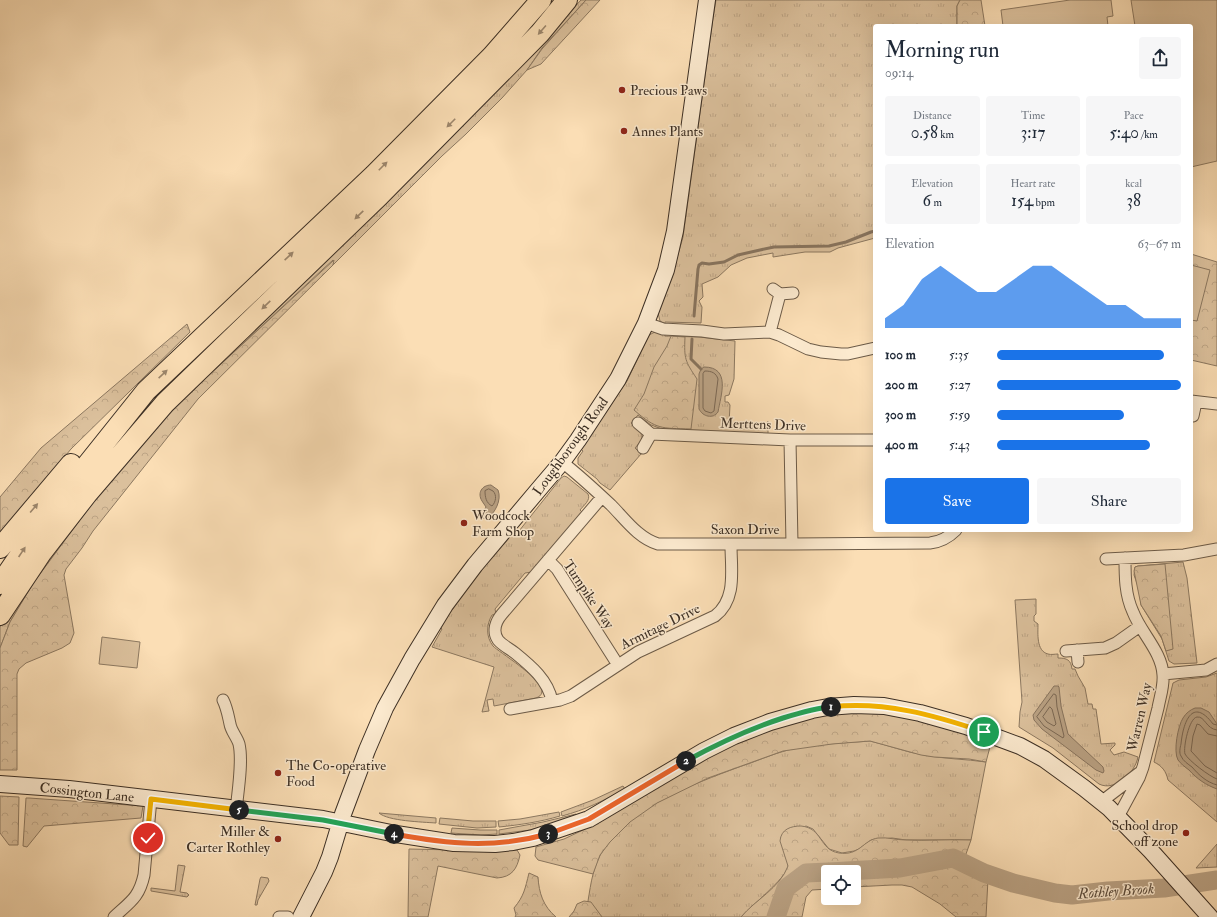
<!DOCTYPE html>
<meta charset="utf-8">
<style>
body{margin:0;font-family:"IM FELL Double Pica",serif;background:#f6f6f7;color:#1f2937;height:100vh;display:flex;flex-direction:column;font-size:15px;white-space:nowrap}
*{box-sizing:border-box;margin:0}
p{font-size:13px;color:#747a83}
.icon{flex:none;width:22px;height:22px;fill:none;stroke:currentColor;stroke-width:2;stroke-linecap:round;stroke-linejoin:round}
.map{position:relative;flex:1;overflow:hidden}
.panel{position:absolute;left:873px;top:24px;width:320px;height:508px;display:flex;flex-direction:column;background:#fff;border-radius:4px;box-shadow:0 4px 16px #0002}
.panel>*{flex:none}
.tools{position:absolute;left:821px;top:865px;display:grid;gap:8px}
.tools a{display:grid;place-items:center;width:40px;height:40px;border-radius:4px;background:#fff;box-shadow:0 4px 16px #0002;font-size:20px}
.pin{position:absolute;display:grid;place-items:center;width:34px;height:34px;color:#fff;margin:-17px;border:2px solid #fff;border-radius:50%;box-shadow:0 1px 4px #0007}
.km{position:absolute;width:20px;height:20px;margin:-10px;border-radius:50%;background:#222;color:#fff;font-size:11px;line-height:20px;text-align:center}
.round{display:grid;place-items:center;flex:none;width:42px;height:42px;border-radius:4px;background:#f6f6f7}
.summary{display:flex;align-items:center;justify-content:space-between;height:68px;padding:0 12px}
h1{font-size:22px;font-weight:600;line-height:30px}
.stats{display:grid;grid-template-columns:repeat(3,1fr);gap:6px;height:68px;padding:4px 12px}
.stats div{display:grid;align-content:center;border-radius:4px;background:#f6f6f7;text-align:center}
.stats b{font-size:17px;font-weight:600}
.stats small{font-size:11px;font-weight:400}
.stats p{font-size:11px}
.chart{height:112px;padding:8px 12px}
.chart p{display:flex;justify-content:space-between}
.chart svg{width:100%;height:72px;margin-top:4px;fill:#1a73e8;opacity:.7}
.action{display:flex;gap:8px;margin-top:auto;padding:8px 12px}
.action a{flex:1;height:46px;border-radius:4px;background:#1a73e8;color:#fff;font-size:16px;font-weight:600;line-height:46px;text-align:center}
.action a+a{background:#f6f6f7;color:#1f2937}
ul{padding:0 12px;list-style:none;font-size:13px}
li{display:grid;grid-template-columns:64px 48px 1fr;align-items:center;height:30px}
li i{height:10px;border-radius:5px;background:#1a73e8}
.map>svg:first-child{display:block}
.grass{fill:url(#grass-tufts);stroke:#8c7860}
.forest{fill:url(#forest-crowns);stroke:#8c7860}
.garden{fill:#dbc09c;stroke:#8c7860}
.water{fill:#baa284;stroke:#88745e}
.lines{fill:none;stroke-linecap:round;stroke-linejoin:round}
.shore{stroke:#7b6854;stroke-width:1}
.stream{stroke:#88745e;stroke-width:3}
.river{stroke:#baa284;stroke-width:19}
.street-casing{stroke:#6c5b48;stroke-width:13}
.secondary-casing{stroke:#3c2f24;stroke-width:18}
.highway-casing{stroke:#3c2f24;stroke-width:22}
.street{stroke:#fceacf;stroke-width:11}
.secondary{stroke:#fceacf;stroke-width:16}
.highway{stroke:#fbdeb5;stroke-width:20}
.oneway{fill:#9c866c}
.split-1-casing{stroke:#fff;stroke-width:8}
.split-2-casing{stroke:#fff;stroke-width:8}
.split-3-casing{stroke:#fff;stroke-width:8}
.split-4-casing{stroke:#fff;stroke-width:8}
.split-5-casing{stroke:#fff;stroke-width:8}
.split-6-casing{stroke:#fff;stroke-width:8}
.split-1{stroke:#f5b400;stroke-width:5}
.split-2{stroke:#22a559;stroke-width:5}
.split-3{stroke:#f0652b;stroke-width:5}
.split-4{stroke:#f0652b;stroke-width:5}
.split-5{stroke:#22a559;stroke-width:5}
.split-6{stroke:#f5b400;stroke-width:5}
.poi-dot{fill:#8f2418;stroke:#fceacf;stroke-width:1.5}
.labels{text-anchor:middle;stroke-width:3;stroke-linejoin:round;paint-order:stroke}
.poi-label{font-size:14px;fill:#3c2f24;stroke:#fceacf;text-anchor:start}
.street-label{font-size:14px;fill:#3c2f24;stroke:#fceacf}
.water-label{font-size:15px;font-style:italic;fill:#5c4c3c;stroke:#fceacf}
</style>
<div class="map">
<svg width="1217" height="917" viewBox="0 0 1217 917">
<defs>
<pattern id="grass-tufts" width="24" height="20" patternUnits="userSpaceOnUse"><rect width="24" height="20" fill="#dbc09c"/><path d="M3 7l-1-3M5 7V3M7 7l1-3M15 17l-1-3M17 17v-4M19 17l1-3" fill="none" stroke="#bda586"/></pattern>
<pattern id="forest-crowns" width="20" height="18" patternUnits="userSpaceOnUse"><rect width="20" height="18" fill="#dbc09c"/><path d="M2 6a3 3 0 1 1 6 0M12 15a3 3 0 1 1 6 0" fill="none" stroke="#bda586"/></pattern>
</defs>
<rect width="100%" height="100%" fill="#fbdeb5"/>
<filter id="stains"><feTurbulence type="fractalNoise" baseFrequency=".005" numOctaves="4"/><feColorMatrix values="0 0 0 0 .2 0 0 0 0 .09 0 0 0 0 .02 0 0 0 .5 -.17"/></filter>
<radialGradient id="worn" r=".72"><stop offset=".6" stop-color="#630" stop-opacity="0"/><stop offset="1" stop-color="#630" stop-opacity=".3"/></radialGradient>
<path class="grass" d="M581,0H586L542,48L527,70L502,98L466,134L442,156L333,265V260L322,270L207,377L167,416L136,451L94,501L34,582L10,622L0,648V627L49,557L94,498L172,408L223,354L277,302L456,131L546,38Z
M716,0H960L957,6V26H875V238L838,248L830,252H805L773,257V253L747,258L731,265L718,277L702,284L703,297L699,301L702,307L701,323L665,322V324L660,321L658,313L671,279L683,237L713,18Z
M655,332L665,333V336L699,337L735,341L734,379L729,395L725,396V402H728L730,405L729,424L764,425L766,424L768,421V434L662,429L651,425L638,415L631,423L642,434V440L635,448L641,454L610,490L600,483L597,479L578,464V458L583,451L581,449L627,381L649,335Z
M564,476L567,477L588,494C591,500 584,505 580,510L582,512L532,572L525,573L495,609L496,614L492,615C486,625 486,637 493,646C498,652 561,689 536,698L494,706L493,699L487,700L489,711L482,712L494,667L432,647L442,629L440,627L475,577L515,529L519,531L561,478Z
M1183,562L1187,578L1197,663L1174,664L1169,661L1162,639L1141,605L1139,589L1134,575L1135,567L1138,566Z
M1036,599V614L1034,616V621L1038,624C1038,633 1036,651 1048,654C1051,655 1055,654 1058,654V658C1067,658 1071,660 1072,669H1075L1078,676L1085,688L1088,704H1092L1093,709H1096L1101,744L1115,743V745L1110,750L1114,755L1124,752L1138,757C1135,773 1115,792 1099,784L1053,748L1019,727L1020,712L1022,702L1015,600Z
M1217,673V822L1168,780C1166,771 1162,766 1154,762L1173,683L1179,680L1206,677Z
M870,741C888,745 905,752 924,755C945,759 965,759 986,762L971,840H906L892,838L871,840L859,849L854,851L842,853L829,849L813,829L806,826L781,837C780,847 789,858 788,867C785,879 751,906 741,917H602L588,901C591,883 593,865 604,849C635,805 691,785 739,767C755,762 772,754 788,750C815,744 843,743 870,741Z
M623,786L625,789C605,800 585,810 562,816L561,812L593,800Z
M559,812L560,816C540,822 519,825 499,827L498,821L520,819Z
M379,813L436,818V823C422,822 388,821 379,813Z
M576,814L577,818L530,830L499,834V830L543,822Z
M440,818L473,821H496V827L477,828L439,824Z
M452,828L480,830H497V834L481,835L451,833Z
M1217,844V867L1196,868Z
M178,865L185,866L180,892L187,893L189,895L187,897L151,891V888L175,891Z
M261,877L268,878L269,881L258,900L257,905H255L260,879Z"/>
<path class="forest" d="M586,0H600L541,64L527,70L542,49Z
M960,0H981L985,26H957V6Z
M1191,254L1217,262V366L1191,360Z
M334,260L333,265L198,399L93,531L82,548L66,569L64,575L74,633L70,643L62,648L26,663L19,669L17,674V770H0V648L10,622L34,582L94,501L136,451L167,416L207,377Z
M187,324L190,332L71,449L0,534V497L41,448Z
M671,336L685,337C684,359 685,361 697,379L691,429C661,428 657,430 634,410L644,394L654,367L667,346Z
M1165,564L1173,649L1166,651L1161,636L1141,605L1134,571L1135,567L1138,566Z
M848,711L890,714L928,721L991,743L986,762L969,759L934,757L921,755L870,741L832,744L783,751L708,778L657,803L630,822L610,842L600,855L593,874L538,860L535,856L536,847L564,839L600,822L702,759L780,724Z
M0,796L19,797L18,845H9L0,833Z
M26,798H29L143,806L141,818L44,826L27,847L23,846Z
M801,826C823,828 819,850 839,853C860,856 863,840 878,838C888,837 896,840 906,840C927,841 949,839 971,840L961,868L988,879L986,917H956L940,904L912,887L902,885H892L854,887V872H828V889L812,890L806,897L802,917H741C755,900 780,888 788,866L780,841C781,829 791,826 801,826Z
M409,849L500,851L517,850L520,855C517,869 512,877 497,878L438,866L428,917H408Z
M529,873L538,877C539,893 543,906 556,917H515L516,915L514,908C524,896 525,889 529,873Z
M584,901L591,902L602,917H569L574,911L577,904Z"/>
<path class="garden" d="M1070,0H1111L1113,16L1107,17L1108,26H1003L1001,10Z
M1131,0H1217V161L1191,167V26H1135Z
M1191,265L1210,270L1197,321L1191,320Z
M102,637L140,642L137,668L99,664Z"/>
<path class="water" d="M704,367C731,367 721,395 718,412C713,419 703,417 699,409V374L701,369Z
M491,485L498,490C502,500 495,513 487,519L483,518C481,513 484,511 486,507C485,505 483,503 482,501C477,493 482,485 491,485Z
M1054,686H1058L1059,687L1061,706L1068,734L1103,767L1104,771L1103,773L1096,770L1042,729L1034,720L1033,715Z
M1195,708H1201L1209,712L1217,724V789C1206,785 1197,779 1189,770C1185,767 1181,764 1178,760C1173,751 1178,726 1183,718C1186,713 1190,710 1195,708Z"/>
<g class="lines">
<path class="shore" d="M705,371C712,371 716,373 718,379L714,411L711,413L705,411L703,408V374Z
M489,489L493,491C497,495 496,502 492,506C486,503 485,497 485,491Z
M1054,694L1056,695L1057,707L1064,736L1063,738L1044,726L1037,717Z
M1050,707L1052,709L1056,724L1054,726L1047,722L1043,717Z
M1217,725L1213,724C1192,696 1183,723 1181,744C1180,748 1179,753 1181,756C1183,761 1188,764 1192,767C1199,775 1206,782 1217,785
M1217,730C1206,729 1205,716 1197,717C1189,718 1183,748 1185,754C1188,760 1210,777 1217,779
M1217,736L1208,734L1200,725L1197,724L1193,736L1191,751L1205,766L1217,773"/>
<path class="stream" d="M694,316L698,269L699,265L702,263L709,264L724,262L738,255L760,250L774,247L829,246L846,242L871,232L875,231
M692,339L691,359L701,369"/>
<path class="river" d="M829,872L900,868L953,858L984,873L1013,883L1055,893L1072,895L1108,891L1164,888L1217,880
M776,917L786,888L806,873L828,872"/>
<g class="street-casing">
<path id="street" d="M773,289L780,294L793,293
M646,323L663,329L702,331L724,334L770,332L779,335L808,349L821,352L841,354H848L875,348
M770,332L780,294
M1191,401L1217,404
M1193,416L1196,402
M638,423L651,434L643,448
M651,434L790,440H875
M790,440L792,544
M562,462C579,475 595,490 611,505C625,519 638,538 658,544H792L930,543C940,542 948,538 956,530
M1106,559L1184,555L1217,549
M548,560L557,569L618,665
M1077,650L1078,662
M1066,651L1105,648L1116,643L1140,626
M1163,674L1206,670L1217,664
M223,700C227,708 228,715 230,724C231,731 237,737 239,744C243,761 238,791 236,810
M552,701C548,680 531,666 515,653C510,649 502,645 498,640C492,631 496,621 502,614L602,497
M510,709L560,700L571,696L638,652L715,616C737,599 731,570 731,545
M1101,802L1139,773
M1118,817L1139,778L1143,767C1148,747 1153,727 1158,708C1160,697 1164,686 1163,675C1162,652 1141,633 1133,612C1125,595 1125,576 1125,558
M114,917C130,902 139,898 144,875L151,799
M279,917H288"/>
</g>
<g class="secondary-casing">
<path id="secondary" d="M0,784L69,789L323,819L396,834L454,843L495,844L513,842L533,838L589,819L704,751L734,736L770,722L812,710L828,707L854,705L884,706L920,713L966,726L1020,746L1044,759L1084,788L1109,808L1151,851L1210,917
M301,917L324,872L330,857L343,814L367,750L385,708L412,659L445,605L475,565L539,489L562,462L578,440L618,379L646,323L666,270L675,231L707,0"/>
</g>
<g class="highway-casing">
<path id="highway" d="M0,548L71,464
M0,584L29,542L74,481L146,391L374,175L492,56L541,0
M0,615L42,552L87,494L165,403L380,195L540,33L567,0"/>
</g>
<use href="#street" class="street"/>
<use href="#secondary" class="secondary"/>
<use href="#highway" class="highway"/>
</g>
<defs><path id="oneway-solid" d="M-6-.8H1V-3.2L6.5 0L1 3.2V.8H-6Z"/></defs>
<g class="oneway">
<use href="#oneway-solid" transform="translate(542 30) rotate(131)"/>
<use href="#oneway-solid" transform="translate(451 123) rotate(135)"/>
<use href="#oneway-solid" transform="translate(383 166) rotate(-45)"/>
<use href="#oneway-solid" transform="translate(359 215) rotate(136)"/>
<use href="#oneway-solid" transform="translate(289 256) rotate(-43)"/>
<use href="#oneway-solid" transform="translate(266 305) rotate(136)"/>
<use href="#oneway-solid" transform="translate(163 374) rotate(-43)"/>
<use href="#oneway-solid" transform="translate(34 508) rotate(-50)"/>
<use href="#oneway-solid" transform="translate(22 552) rotate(-56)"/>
</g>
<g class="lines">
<g class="split-1-casing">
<path id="split-1" d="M831,707C884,701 934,715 984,732"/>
</g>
<g class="split-2-casing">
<path id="split-2" d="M686,761C717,744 749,729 783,718C799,713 815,708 831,707"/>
</g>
<g class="split-3-casing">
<path id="split-3" d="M548,834L589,819L686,761"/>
</g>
<g class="split-4-casing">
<path id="split-4" d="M394,834C448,844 494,849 548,834"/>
</g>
<g class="split-5-casing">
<path id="split-5" d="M239,810L323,820L394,834"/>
</g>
<g class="split-6-casing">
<path id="split-6" d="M148,838V829L151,799L239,810"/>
</g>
<use href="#split-1" class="split-1"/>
<use href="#split-2" class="split-2"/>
<use href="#split-3" class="split-3"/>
<use href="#split-4" class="split-4"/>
<use href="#split-5" class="split-5"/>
<use href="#split-6" class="split-6"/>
</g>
<g class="poi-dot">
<circle cx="622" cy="90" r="4"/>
<circle cx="624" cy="131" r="4"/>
<circle cx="464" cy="523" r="4"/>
<circle cx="278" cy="773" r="4"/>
<circle cx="1186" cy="833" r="4"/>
<circle cx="278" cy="839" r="4"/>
</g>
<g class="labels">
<g class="poi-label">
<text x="630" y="95">Precious Paws</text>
<text x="632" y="136">Annes Plants</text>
<text x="472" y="520">Woodcock<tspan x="472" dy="16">Farm Shop</tspan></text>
<text x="286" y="770">The Co-operative<tspan x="286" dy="16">Food</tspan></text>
<text x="1178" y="830" text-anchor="end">School drop<tspan x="1178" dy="16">off zone</tspan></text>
<text x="270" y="836" text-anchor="end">Miller &amp;<tspan x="270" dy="16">Carter Rothley</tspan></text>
</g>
<g class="street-label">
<text transform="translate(763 424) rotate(2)" y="5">Merttens Drive</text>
<text transform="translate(570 446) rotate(-54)" y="5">Loughborough Road</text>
<text x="745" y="534">Saxon Drive</text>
<text transform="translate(589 594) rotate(56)" y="5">Turnpike Way</text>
<text transform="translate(660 626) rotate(-26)" y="5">Armitage Drive</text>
<text transform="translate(1139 717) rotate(-77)" y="5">Warren Way</text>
<text transform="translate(87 792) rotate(6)" y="5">Cossington Lane</text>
</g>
<g class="water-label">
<text transform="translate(1116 891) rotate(-4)" y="5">Rothley Brook</text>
</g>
</g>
<rect width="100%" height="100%" filter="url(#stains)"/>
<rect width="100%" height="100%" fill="url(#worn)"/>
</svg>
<div class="tools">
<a><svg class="icon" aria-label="locate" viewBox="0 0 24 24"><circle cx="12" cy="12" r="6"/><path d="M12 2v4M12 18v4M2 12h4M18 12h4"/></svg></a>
</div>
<div class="pin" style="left:984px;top:732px;background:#1e9e55"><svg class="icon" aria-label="arrive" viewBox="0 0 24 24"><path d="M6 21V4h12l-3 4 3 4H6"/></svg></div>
<div class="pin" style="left:148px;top:838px;background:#d93025"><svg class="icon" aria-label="check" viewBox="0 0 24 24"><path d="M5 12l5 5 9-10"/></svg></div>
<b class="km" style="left:831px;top:707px">1</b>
<b class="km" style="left:686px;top:761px">2</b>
<b class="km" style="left:548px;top:834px">3</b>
<b class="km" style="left:394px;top:834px">4</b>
<b class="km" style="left:239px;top:810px">5</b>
<section class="panel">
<div class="summary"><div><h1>Morning run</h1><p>09:14</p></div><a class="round"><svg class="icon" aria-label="share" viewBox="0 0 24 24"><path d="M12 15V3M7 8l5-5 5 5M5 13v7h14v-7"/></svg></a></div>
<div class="stats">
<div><p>Distance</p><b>0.58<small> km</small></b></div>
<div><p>Time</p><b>3:17</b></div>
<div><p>Pace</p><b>5:40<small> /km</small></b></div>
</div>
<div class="stats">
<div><p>Elevation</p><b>6<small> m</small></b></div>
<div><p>Heart rate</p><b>154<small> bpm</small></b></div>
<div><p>kcal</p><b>38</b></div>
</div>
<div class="chart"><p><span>Elevation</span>63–67 m</p>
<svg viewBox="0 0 160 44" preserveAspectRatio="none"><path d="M0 44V38L10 30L20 14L30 6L40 14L50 22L60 22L70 14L80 6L90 6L100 14L110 22L120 30L130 30L140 38L150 38L160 38V44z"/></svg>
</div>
<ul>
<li><b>100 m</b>5:35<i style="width:91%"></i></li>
<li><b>200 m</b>5:27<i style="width:100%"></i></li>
<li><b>300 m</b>5:59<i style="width:69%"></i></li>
<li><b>400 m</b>5:43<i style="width:83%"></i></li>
</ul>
<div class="action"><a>Save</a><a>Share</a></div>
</section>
</div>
